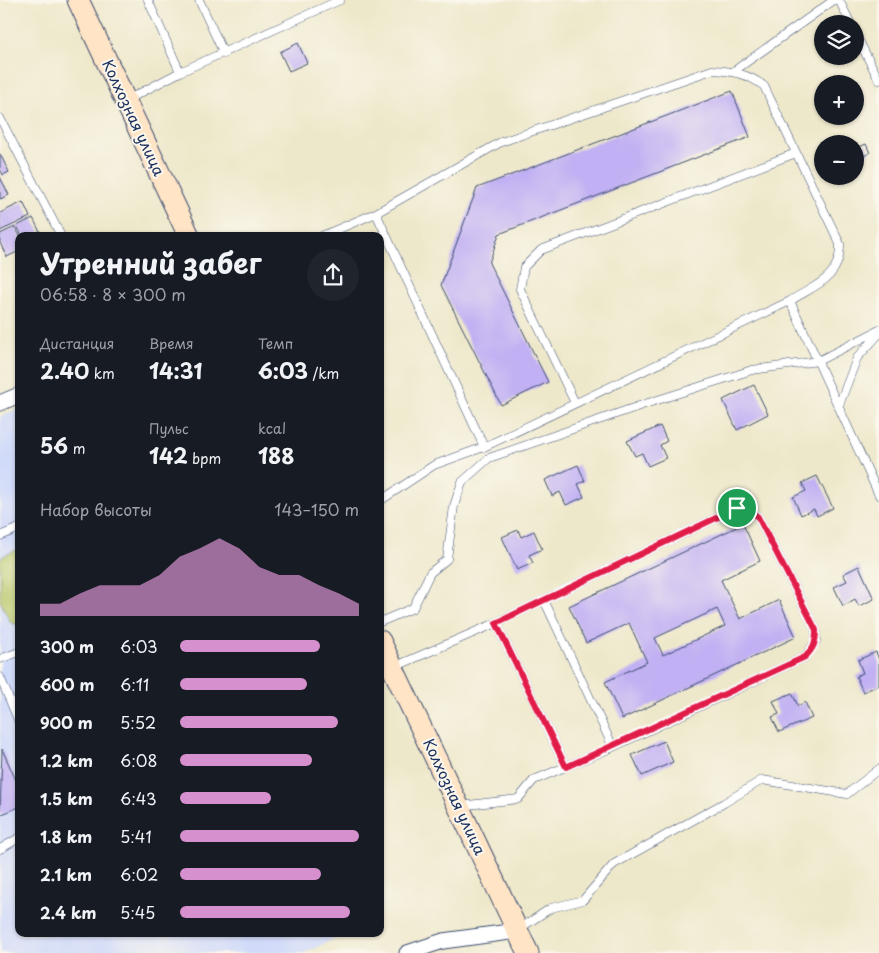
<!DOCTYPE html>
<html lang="ru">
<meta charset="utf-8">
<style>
body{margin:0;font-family:"Playpen Sans",sans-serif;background:#20242c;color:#f1f3f6;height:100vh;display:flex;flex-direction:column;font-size:19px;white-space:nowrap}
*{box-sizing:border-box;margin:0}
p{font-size:16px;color:#9ea1a6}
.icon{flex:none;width:28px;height:28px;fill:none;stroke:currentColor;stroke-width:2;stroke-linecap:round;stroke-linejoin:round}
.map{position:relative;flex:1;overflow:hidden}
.details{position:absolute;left:15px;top:232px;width:369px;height:705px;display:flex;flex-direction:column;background:#171b24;border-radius:10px;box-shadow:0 1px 4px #0004}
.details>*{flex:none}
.controls{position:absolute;left:814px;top:15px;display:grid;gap:10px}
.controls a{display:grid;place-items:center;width:50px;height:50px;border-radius:50%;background:#171b24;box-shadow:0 1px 4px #0004;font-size:25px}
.pin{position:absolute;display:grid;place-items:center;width:42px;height:42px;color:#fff;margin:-21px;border:2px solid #fff;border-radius:50%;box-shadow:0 1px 5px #0007}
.round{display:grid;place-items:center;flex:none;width:52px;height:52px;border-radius:26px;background:#20242c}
.head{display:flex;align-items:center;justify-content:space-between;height:85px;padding:0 25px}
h1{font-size:28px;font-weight:700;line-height:38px}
.figures{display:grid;grid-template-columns:repeat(3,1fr);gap:8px;height:85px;padding:5px 25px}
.figures div{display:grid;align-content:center}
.figures b{font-size:21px;font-weight:700}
.figures small{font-size:14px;font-weight:400}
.figures p{font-size:14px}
.chart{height:140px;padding:10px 25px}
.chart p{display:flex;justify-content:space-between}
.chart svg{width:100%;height:90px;margin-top:5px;fill:#d690ce;opacity:.7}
ul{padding:0 25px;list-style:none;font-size:16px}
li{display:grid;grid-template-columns:80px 60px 1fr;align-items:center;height:38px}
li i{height:12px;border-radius:6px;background:#d690ce}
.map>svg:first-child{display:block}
.built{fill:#d0daf9}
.green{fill:#b9c86a;stroke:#6a7c64}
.building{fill:#c1b0f3;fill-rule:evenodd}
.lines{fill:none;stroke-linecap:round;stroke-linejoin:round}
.lane-casing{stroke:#3b4b6e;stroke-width:9}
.street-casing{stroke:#3b4b6e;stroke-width:17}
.secondary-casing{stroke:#3b4b6e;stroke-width:23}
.lane{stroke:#fff;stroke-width:8}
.street{stroke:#fff;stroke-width:15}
.secondary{stroke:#ffe4c6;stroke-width:21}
.route-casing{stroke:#fff;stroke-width:10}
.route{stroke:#e11d48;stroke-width:6}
.labels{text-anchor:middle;stroke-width:4;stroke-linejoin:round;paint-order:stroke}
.street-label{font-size:15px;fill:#1b2f5e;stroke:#fbf7ec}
</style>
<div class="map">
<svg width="879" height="953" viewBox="0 0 879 953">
<rect width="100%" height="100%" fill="#fbf7ec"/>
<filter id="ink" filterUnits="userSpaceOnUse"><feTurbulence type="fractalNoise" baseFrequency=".02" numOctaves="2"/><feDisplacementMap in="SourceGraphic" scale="10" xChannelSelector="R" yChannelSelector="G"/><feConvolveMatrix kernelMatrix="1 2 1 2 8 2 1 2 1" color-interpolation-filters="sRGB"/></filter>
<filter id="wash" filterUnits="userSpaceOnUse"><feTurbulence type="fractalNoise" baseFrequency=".0096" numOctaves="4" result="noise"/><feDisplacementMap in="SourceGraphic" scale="20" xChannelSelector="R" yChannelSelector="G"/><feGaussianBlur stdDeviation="1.12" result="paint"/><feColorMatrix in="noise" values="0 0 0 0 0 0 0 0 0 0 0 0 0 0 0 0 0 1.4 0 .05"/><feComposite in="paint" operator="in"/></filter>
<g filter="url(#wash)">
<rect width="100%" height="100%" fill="#eee8cb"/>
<path class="built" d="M19,408V934H345L304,953H0V417Z"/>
<path class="green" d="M19,549V625L11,623L0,601V560L3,556Z"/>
<g id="blocks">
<path class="building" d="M298,43L307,63L289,71L280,52Z
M732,91L750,137L499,234L489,263L548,382L501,405L441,285L477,188Z
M866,144L870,153L855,160V149Z
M0,154L9,172L3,175L0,169Z
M0,177L9,195L0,199Z
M23,202L30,217L0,231V213Z
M33,218L42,236H22L17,226Z
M15,227L20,236L19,251L7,257L0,243V234Z
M754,385L768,414L737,430L723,400Z
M660,426L667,441L660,445L666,458L648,466L642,453L635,456L627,441Z
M578,465L585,481L578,484L584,497L566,505L560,492L552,496L545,480Z
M817,476L833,508L817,516L814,509L801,515L793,497L806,491L802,483Z
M743,524L760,561L721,580L740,619L779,600L796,637L622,719L605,682L647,662L629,623L586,643L569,606ZM717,609L725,626L663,655L655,638Z
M518,530L521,537L534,531L542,549L529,555L533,563L517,570L502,537Z
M859,566L874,599L859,606L855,599L843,606L834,587L847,581L843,574Z
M876,652L879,660V685L863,692L856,676L863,673L858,660Z
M792,693L798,706L805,702L812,718L779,732L772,717L779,714L773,701Z
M664,741L673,762L642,776L632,755Z
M2,749L19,787V807L0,815Z"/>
</g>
</g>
<g filter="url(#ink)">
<use href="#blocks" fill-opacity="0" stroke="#3b4b6e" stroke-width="1"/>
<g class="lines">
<g class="lane-casing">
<path id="lane" d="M148,0L180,72
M199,0L224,54
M839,0L851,24
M855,33L879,80
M734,71L834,0
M127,100L180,72L340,0
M0,118L61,236
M376,213L484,447
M322,236L376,213L501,142L712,70C733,71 748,74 764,86L840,244C841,279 815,285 790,301L484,447L434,465L380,501
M790,301L879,495
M575,403L520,289L524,267L541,250L796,153
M839,405L857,358L879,334
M0,536L19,528
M544,600L613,747
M380,622L413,608L430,573L447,559L454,506L462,482L489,458L645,404L752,370L818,361L879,330
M496,623L566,767
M0,659L19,652
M394,667L496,623L737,508H746L758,517L816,630V641L805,657L613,747L534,780L518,799L460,806
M0,677L19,722
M0,849L19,838
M519,929L551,908L583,900L614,864L724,803L762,780L847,794L879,769"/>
</g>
<g class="street-casing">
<path id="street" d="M0,403L19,395
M407,953L443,941L517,931"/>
</g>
<g class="secondary-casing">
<path id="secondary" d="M78,0L189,236
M380,641L528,953"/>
</g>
<use href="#lane" class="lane"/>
<use href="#street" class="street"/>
<use href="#secondary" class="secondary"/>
</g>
</g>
<g class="lines" filter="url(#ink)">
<g class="route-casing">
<path id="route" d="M737,508H746L758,517L816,630C816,642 814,648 805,657L566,767L496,623Z"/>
</g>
<use href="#route" class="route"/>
</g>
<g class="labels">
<g class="street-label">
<text transform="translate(133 118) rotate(65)" y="5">Колхозная улица</text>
<text transform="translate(454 797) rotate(65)" y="5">Колхозная улица</text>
</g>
</g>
</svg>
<div class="controls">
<a><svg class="icon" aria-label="layers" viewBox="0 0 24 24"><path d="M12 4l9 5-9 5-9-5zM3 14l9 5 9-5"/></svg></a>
<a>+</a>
<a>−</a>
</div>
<div class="pin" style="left:737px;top:508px;background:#1e9e55"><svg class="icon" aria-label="arrive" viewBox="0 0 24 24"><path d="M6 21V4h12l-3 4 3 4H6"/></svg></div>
<section class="details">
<div class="head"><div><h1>Утренний забег</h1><p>06:58 · 8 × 300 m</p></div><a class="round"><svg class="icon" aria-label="share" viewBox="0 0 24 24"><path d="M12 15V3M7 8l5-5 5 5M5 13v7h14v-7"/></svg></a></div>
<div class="figures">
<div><p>Дистанция</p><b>2.40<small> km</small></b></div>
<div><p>Время</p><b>14:31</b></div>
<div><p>Темп</p><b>6:03<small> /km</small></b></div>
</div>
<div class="figures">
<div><b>56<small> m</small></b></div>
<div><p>Пульс</p><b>142<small> bpm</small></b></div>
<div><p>kcal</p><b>188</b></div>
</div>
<div class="chart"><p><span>Набор высоты</span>143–150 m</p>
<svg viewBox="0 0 160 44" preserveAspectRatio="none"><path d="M0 44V38L10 38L20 33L30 29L40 29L50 29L60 24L70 15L80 11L90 6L100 11L110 20L120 24L130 24L140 29L150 33L160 38V44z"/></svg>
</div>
<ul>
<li><b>300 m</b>6:03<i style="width:78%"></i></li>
<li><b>600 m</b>6:11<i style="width:71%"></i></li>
<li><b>900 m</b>5:52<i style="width:88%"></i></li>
<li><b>1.2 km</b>6:08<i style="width:74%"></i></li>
<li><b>1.5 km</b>6:43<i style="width:51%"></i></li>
<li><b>1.8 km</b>5:41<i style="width:100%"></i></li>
<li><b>2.1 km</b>6:02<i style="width:79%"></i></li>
<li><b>2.4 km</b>5:45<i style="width:95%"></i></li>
</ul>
</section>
</div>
